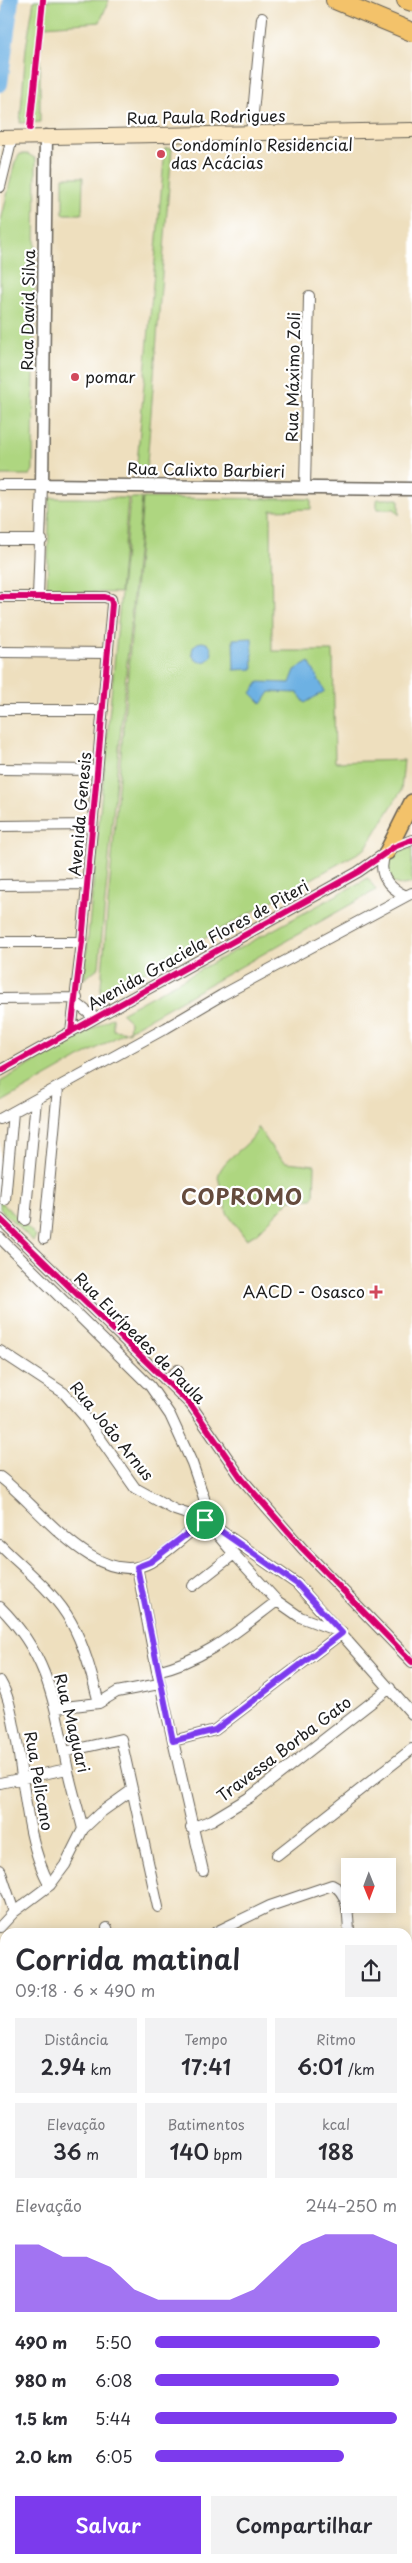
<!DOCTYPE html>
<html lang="pt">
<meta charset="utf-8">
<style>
body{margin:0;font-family:"Playpen Sans",sans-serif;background:#f2f2f3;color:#2b2b33;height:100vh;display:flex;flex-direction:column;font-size:19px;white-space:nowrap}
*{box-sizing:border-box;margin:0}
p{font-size:16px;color:#7c7c81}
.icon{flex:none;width:28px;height:28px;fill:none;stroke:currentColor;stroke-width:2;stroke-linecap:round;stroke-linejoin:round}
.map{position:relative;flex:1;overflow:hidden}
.drawer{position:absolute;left:0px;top:1928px;width:412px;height:636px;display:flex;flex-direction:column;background:#fff;border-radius:15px 15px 0 0;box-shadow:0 2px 12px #0003}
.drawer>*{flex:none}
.needle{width:32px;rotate:179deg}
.buttons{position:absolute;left:341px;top:1858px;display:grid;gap:10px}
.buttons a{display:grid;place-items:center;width:55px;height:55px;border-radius:0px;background:#fff;box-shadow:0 2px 12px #0003;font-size:25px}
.pin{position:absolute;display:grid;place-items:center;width:42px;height:42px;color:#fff;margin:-21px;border:2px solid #fff;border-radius:50%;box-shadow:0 1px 5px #0007}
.round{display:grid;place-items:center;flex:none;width:52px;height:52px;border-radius:0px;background:#f2f2f3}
.headline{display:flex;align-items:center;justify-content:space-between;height:85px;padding:0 15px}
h1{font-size:28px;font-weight:600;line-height:38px}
.metrics{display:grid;grid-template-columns:repeat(3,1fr);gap:8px;height:85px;padding:5px 15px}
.metrics div{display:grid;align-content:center;border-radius:0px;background:#f2f2f3;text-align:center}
.metrics b{font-size:21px;font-weight:600}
.metrics small{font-size:14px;font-weight:400}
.metrics p{font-size:14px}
.chart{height:140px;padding:10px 15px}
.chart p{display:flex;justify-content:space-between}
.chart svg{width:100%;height:90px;margin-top:5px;fill:#7c3aed;opacity:.7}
.action{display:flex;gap:10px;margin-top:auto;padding:10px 15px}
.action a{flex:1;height:58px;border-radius:0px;background:#7c3aed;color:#fff;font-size:20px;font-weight:600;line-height:58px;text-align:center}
.action a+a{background:#f2f2f3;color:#2b2b33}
ul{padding:0 15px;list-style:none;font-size:16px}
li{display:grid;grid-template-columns:80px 60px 1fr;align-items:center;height:38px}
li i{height:12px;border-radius:6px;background:#7c3aed}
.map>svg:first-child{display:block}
.green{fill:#aed680;stroke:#65794e}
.water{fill:#6db1e3;stroke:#446680}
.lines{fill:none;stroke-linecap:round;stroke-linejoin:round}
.river{stroke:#6db1e3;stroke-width:16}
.minor-casing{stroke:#666055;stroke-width:12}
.tertiary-casing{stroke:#666055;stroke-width:15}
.secondary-casing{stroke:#666055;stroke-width:16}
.primary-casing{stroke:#666055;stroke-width:18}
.motorway-casing{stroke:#666055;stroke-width:20}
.minor{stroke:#fff;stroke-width:10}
.tertiary{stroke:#fff;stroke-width:12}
.secondary{stroke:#fae7c3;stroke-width:14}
.primary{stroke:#f3c26a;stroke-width:15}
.motorway{stroke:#f3c26a;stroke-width:18}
.cycleway-casing{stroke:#fff;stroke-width:9}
.cycleway{stroke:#d6006c;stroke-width:6}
.route-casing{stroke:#fff;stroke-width:10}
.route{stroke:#7c3aed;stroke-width:6}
.poi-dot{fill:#d1495b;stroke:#fff;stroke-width:2}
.labels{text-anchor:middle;stroke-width:4.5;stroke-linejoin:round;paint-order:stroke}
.street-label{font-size:16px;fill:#1c1c1c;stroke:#fff}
.poi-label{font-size:16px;fill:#1c1c1c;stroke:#fff;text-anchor:start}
.district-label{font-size:21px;font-weight:bold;letter-spacing:1px;fill:#654b3d;stroke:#fff}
</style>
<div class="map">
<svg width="412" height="2563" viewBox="0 0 412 2563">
<rect width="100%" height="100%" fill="#fff"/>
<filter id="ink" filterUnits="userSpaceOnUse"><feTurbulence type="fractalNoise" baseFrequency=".02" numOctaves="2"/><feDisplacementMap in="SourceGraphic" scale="10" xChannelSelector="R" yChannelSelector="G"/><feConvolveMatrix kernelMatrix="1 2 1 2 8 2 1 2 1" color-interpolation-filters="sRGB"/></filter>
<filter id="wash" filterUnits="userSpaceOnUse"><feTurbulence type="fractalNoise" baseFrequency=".0096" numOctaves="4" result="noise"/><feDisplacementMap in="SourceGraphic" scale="20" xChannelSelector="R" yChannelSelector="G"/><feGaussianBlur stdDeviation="1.12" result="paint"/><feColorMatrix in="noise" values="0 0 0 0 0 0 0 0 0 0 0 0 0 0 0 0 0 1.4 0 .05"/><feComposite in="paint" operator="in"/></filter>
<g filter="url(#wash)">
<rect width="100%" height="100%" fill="#eedfbe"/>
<path class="green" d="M34,0H109L100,22L44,26L40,58V122L20,123L26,48Z
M165,148H172L146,476L136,475Z
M20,154H28L36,159L33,470L30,475H0V225L15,162Z
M63,177H83L82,214H63Z
M50,498H128L120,593L47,591Z
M130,498H142L99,967L84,979Z
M143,498L311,499V509L271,510L272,651H333L335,762L404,760L401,791L365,849L100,997Z
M377,499H399V515L395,509H377Z
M412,847V883C402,886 397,886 388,879L385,858Z
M368,878L376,890L0,1103V1082L113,1017V1030L129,1032L130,1021L121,1013Z
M258,1127L274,1151L286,1162L315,1165L314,1196L312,1199L290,1200L256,1234L246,1239L227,1213L218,1177C222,1156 252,1148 258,1127Z
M0,1201L36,1236L33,1241L0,1209Z"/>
<path class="water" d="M252,638L253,669L234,670L233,639Z
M192 652a10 10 0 1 1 20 0a10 10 0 1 1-20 0Z
M309,662L325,691L305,703L298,693L270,692L262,704L251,693L259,682L290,683L295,670Z"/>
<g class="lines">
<path class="river" d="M0,84L11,0"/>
</g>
</g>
<g filter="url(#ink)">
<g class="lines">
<g class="minor-casing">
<path id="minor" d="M251,134L262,18
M0,187L12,138
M0,485H42L38,597
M305,488L309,296
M0,540H42
M0,597H105L111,599L112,604L82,942L71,1032
M0,652L108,653
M0,710H103
M0,769L97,770
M0,826L92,825
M386,852C376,873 387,887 406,896
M0,885L87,884
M0,942H82
M0,999L77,998
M76,1003L95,1018
M0,1071L358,872L394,847L412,840
M0,1119L166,1028L222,995L412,893
M5,1200L13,1112
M0,1219L191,1405L242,1479L302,1548L412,1662
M25,1220L36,1100
M0,1238L150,1386L170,1415L192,1463L204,1498L205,1520L234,1554L277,1601L300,1617L340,1632
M44,1239L58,1088
M0,1351L64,1393L85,1417L135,1488L175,1510L205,1520L297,1584L412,1714
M166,1380L178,1370
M0,1477C37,1504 98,1592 151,1562C170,1551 188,1533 205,1520
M0,1545C24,1569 55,1592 71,1622C85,1647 92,1676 99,1703
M137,1567L157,1671L203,1871
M193,1586L234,1554
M0,1607C49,1656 54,1702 67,1766C71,1787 78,1808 83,1829
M157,1671C207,1659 237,1631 277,1601
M0,1681C10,1698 12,1717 16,1736C24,1781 27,1846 50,1885
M56,1708L99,1703L117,1692L159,1684
M173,1741L215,1730L342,1633
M64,1752L121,1739L158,1907
M0,1783L67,1769
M191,1828L212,1820L250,1797L390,1688
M277,1855L412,1749
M0,1870L14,1912
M0,1927L14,1912L50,1885L65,1865L83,1829L100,1813L132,1790
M107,1928L108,1932
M216,1932L270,1906L332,1885C349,1892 348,1917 349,1932
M408,2075L412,2074
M0,2153L5,2168
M408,2169L412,2167
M408,2255L412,2253
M408,2320L412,2322
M0,2350L5,2358
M0,2408L5,2394
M95,2559L99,2563
M288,2563L292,2559"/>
</g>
<g class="tertiary-casing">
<path id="tertiary" d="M46,136L42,485L412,489"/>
</g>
<g class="secondary-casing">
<path id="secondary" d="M0,138L412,130
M381,2559L383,2563"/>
</g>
<g class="primary-casing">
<path id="primary" d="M387,852L412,802
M408,1968L412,1966
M408,1980H412
M0,2176L5,2172"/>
</g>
<g class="motorway-casing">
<path id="motorway" d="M335,0L412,32
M406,0L412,2"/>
</g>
<use href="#minor" class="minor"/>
<use href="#tertiary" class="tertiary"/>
<use href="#secondary" class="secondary"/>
<use href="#primary" class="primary"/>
<use href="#motorway" class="motorway"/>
<g class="cycleway-casing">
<path id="cycleway" d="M30,128L43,0
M0,597H105L111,599L112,604L82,942L71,1032
M0,1071L358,872L394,847L412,840
M0,1219L191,1405L242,1479L302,1548L412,1662"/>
</g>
<use href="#cycleway" class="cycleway"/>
</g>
</g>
<g class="lines" filter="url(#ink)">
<g class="route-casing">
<path id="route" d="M205,1520L297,1584L342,1633L215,1730L173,1741L137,1567L150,1562Z"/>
</g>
<use href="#route" class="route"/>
</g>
<g class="poi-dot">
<circle cx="161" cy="154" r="5"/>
<circle cx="75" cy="377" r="5"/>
<path d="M373.5 1284.5h5v5h5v5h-5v5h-5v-5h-5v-5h5z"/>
</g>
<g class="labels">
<g class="street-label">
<text transform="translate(206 117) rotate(-1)" y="6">Rua Paula Rodrigues</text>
<text transform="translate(28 310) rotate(-89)" y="6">Rua David Silva</text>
<text transform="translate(293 377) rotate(-89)" y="6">Rua Máximo Zoli</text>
<text transform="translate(206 470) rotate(1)" y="6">Rua Calixto Barbieri</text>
<text transform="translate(80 814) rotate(-85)" y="6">Avenida Genesis</text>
<text transform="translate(198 945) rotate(-29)" y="6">Avenida Graciela Flores de Piteri</text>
<text transform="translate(140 1338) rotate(45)" y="6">Rua Eurípedes de Paula</text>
<text transform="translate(112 1431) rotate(51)" y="6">Rua João Arnus</text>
<text transform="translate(72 1723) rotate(76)" y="6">Rua Maguari</text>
<text transform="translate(284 1749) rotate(-37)" y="6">Travessa Borba Gato</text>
<text transform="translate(39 1781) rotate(80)" y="6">Rua Pelicano</text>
</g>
<g class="poi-label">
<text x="171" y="151">CondomínIo Residencial<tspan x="171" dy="18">das Acácias</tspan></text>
<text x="85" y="383">pomar</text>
<text x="365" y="1298" text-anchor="end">AACD - Osasco</text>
</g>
<g class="district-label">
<text x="242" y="1205">COPROMO</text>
</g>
</g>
</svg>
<div class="buttons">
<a><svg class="needle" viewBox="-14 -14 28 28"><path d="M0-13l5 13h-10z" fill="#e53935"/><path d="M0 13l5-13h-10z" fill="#7c7c81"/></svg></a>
</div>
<div class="pin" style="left:205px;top:1520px;background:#1e9e55"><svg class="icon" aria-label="arrive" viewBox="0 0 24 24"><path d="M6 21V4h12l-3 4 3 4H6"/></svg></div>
<section class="drawer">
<div class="headline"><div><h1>Corrida matinal</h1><p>09:18 · 6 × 490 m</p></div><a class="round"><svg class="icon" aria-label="share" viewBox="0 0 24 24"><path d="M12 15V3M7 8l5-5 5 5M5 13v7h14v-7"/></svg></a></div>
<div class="metrics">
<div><p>Distância</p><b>2.94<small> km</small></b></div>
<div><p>Tempo</p><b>17:41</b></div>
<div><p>Ritmo</p><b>6:01<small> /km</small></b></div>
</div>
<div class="metrics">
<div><p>Elevação</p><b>36<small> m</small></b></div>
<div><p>Batimentos</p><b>140<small> bpm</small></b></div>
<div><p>kcal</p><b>188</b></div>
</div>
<div class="chart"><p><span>Elevação</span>244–250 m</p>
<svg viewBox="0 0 160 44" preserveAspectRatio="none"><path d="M0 44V11L10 11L20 17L30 17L40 22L50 33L60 38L70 38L80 38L90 38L100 33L110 22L120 11L130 6L140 6L150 6L160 11V44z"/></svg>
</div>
<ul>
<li><b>490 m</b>5:50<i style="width:93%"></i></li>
<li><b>980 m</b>6:08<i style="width:76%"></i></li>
<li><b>1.5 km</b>5:44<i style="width:100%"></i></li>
<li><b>2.0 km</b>6:05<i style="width:78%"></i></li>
</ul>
<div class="action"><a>Salvar</a><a>Compartilhar</a></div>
</section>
</div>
